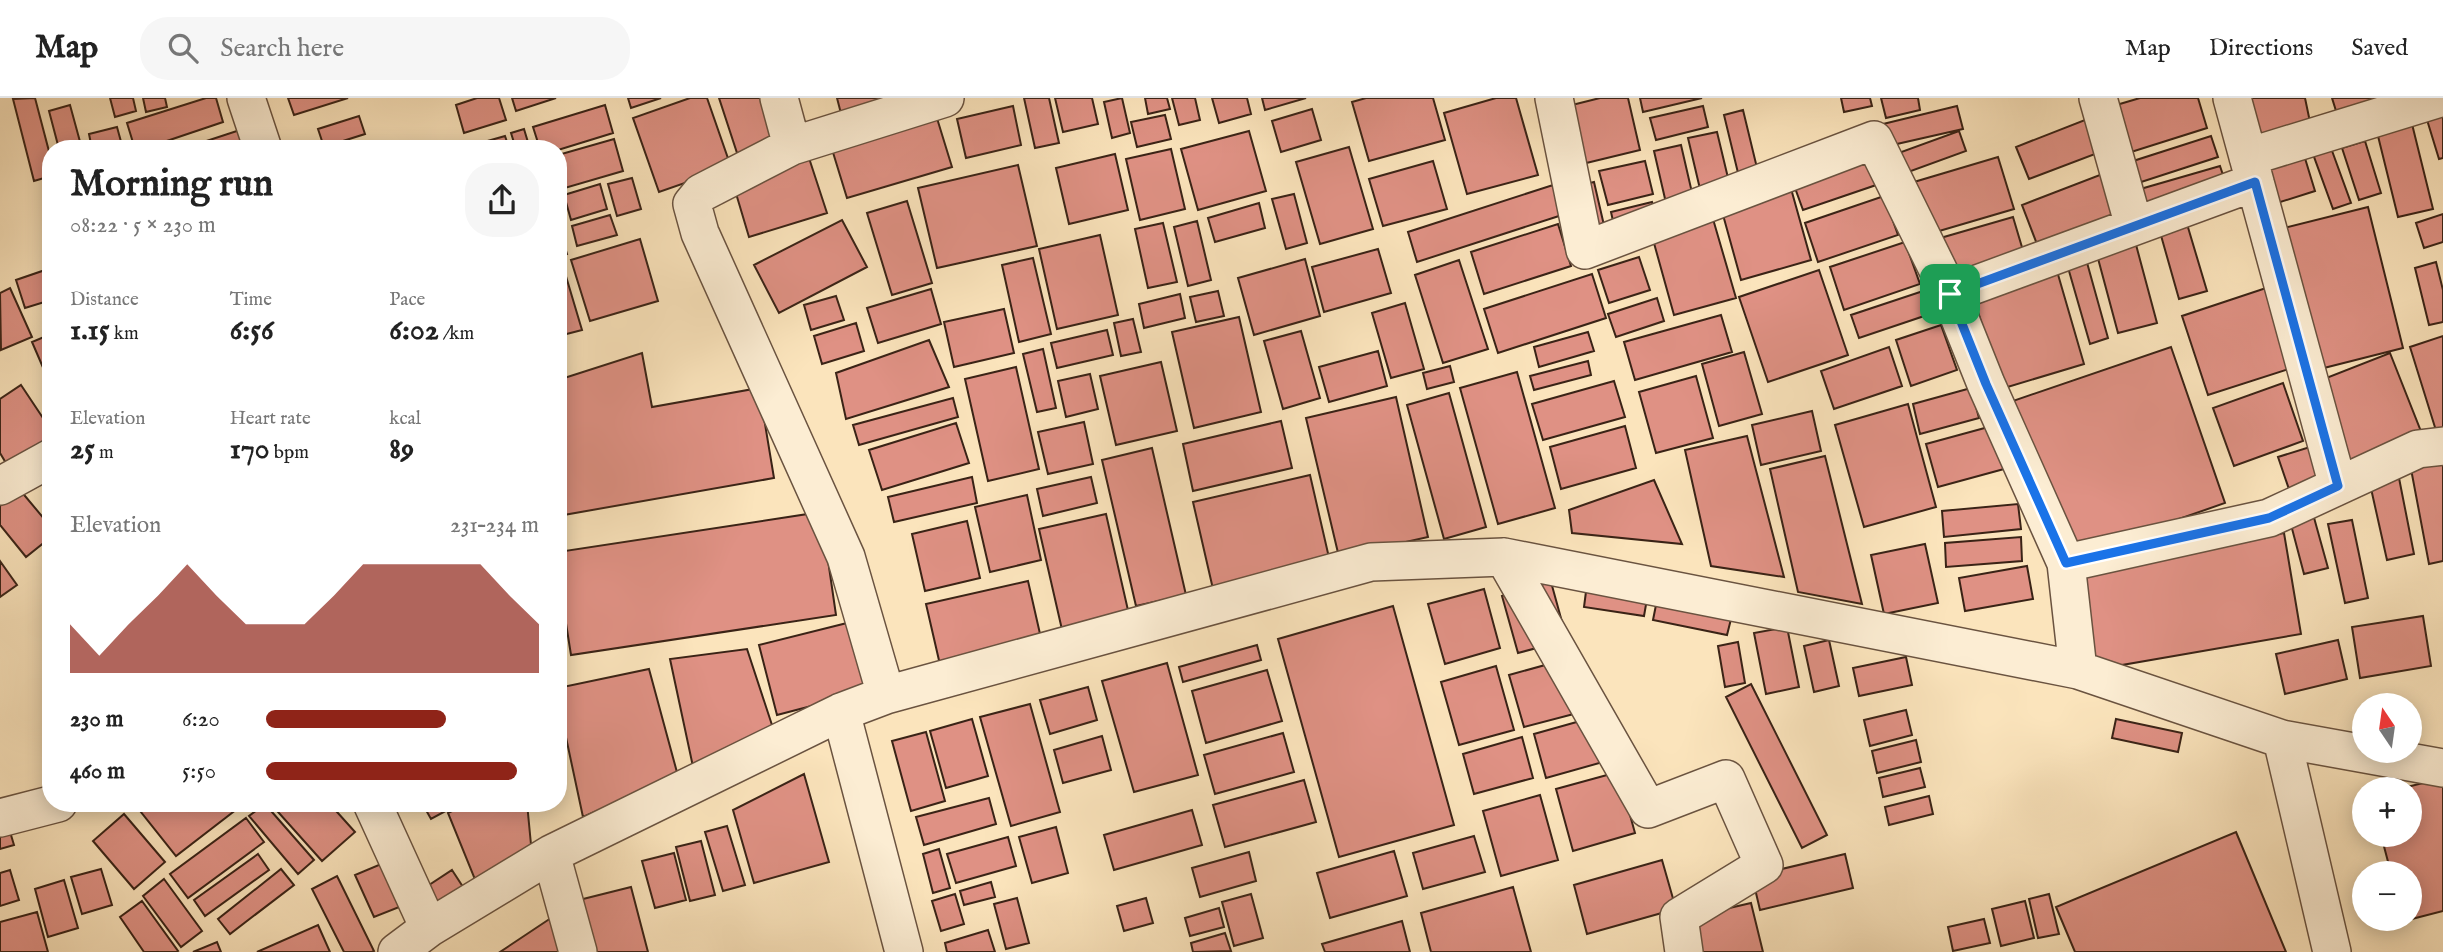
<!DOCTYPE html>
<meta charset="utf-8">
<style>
body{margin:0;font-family:"IM FELL English",serif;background:#f6f6f6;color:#222;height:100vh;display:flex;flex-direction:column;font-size:26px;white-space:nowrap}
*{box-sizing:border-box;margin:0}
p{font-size:23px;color:#767676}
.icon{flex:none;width:38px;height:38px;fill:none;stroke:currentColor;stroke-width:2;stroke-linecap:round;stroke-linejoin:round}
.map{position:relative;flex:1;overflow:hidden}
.side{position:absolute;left:42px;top:42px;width:525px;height:672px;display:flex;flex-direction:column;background:#fff;border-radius:28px;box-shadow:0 4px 18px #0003}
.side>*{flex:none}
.needle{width:46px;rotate:347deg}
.tools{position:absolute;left:2352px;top:595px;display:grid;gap:14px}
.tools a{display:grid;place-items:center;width:70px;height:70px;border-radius:50%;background:#fff;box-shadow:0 4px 18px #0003;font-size:35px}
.pin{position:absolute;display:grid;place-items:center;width:60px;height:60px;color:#fff;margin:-30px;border-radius:14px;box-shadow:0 4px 10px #0006}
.round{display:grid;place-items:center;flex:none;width:74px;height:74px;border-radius:28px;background:#f6f6f6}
.headline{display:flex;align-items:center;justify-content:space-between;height:119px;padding:0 28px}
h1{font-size:38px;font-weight:700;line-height:52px}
.stats{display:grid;grid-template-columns:repeat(3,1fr);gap:10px;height:119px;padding:7px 28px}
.stats div{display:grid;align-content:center}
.stats b{font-size:30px;font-weight:700}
.stats small{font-size:19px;font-weight:400}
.stats p{font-size:19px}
.chart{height:196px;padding:14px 28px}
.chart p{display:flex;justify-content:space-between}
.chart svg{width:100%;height:126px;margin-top:7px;fill:#8f2418;opacity:.7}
ul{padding:0 28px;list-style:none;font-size:23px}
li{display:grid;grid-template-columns:112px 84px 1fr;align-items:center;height:52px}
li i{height:18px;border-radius:9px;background:#8f2418}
header{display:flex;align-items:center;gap:42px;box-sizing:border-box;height:98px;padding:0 35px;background:#fff;border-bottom:2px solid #e0e0e0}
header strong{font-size:33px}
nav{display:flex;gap:38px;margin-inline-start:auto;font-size:24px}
.search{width:490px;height:63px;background:#f6f6f6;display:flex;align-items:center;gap:18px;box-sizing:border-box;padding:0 24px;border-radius:28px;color:#767676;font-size:26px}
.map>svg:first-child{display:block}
.building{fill:#df9184;stroke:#3a2316;stroke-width:2}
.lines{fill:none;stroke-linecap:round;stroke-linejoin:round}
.minor-casing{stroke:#6a5340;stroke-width:40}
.minor{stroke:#fcedd3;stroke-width:37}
.route-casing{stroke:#fff;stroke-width:14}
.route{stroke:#1a73e8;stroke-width:9}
</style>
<header>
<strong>Map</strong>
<div class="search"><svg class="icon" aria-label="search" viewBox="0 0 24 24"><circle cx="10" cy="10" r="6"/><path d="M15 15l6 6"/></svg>Search here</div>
<nav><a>Map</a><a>Directions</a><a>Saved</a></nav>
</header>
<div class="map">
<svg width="2443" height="854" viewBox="0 0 2443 854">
<rect width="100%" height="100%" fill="#fbe4bc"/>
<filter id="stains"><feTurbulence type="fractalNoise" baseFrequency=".00286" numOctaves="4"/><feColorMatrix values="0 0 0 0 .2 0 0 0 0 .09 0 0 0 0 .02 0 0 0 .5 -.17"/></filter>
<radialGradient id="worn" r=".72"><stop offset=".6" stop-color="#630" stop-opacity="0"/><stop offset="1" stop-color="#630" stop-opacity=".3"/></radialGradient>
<path class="building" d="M35,0L51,61V78L34,83L13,1Z
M110,0H133L136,13L115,19Z
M143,0H165L167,9L146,14Z
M206,0H216L223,24L143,51H135L127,25Z
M288,0H348L294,17Z
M477,0H499L506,22L464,35L456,7Z
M512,0H556L516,13Z
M628,0H661L631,10Z
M690,0H707L731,69L659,94L633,20Z
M719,0H769L782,44L740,64Z
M837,0H900L845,31Z
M1024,0H1049L1059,45L1035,50Z
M1055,0H1092L1098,26L1063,34Z
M1122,0L1130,35L1112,40L1104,4Z
M1145,0H1167L1170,11L1148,16Z
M1172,0H1195L1200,22L1179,27Z
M1212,0H1247L1251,16L1219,25Z
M1262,0H1306L1265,12Z
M1366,0H1433L1445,42L1369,63L1352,4Z
M1496,0H1516L1538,77L1467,96L1444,15Z
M1600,0H1628L1640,52L1578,67L1564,9Z
M1640,0H1702L1643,14Z
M1841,0H1870L1872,8L1844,14Z
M1881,0H1918L1920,12L1886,20Z
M2140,0H2198L2207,30L2128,55L2113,8Z
M2245,0H2305L2310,24L2254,38Z
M2332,0H2397L2337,16Z
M70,7L82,51H59L49,13Z
M605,7L613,35L558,52L540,51L533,29Z
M2443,7V60L2439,61L2424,12Z
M1013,8L1021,47L966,60L957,21Z
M1703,8L1708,29L1656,42L1650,20Z
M1957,8L1963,31L1888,48L1883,26Z
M1312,11L1321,42L1281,54L1272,23Z
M1743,12L1758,74L1739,79L1724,17Z
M936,17L952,69L847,100L831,48Z
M1165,17L1171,41L1137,49L1131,24Z
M359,18L365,36L324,49L318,31Z
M2090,20L2103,53L2029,81L2016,49Z
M2412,26L2433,111L2398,119L2377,34Z
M117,29L123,51H92L89,36Z
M249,29L256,51H182Z
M524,31L530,51H516L511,35Z
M1249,33L1266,93L1198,112L1181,51Z
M1959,33L1966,53L1900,77L1893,57Z
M1717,34L1729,84L1700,91L1688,40Z
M505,38L508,47L486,51L484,44Z
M2211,38L2218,59L2135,86L2127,65Z
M614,41L623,73L558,92V57Z
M2365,43L2381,95L2359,102L2342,50Z
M1681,47L1693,99L1666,105L1654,53Z
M1870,48L1882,85L1803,112L1790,76Z
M1349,49L1373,131L1320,146L1296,64Z
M2331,50L2351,105L2333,111L2313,56Z
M1171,51L1185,111L1140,122L1126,61Z
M1115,56L1128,112L1069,126L1056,70Z
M2304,57L2315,93L2274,106L2263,71Z
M1998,59L2014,111L1929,136L1914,84Z
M809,60L827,115L749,139L732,82Z
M1433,63L1447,111L1383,128L1369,81Z
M1645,63L1653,96L1608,107L1599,73Z
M1018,67L1037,148L937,170L918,90Z
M2220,68L2227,89L2144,114L2137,92Z
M2105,75L2123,121L2040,154L2022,107Z
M632,80L641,111L617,118L608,86Z
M1594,84L1606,136L1590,139L1578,88Z
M600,86L607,111L571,122L564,97Z
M1553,87L1562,117L1417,164L1408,134Z
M1790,87L1811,162L1741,182L1720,106Z
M1294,96L1307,145L1286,151L1272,101Z
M1884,98L1898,137L1818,164L1805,125Z
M907,103L932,185L892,197L867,115Z
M1652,104L1656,122L1615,132L1611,114Z
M1259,105L1265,130L1215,144L1208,120Z
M2368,109L2403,250L2316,272L2280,131Z
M2443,116V144L2424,150L2416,125Z
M610,117L617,137L577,148L572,128Z
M2013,119L2027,166L1952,189L1937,141Z
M1713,121L1736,200L1674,217L1652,138Z
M842,122L867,169L779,215L754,167Z
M1197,123L1211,182L1188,188L1174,129Z
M558,125L567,156L558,159Z
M1163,125L1177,184L1148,190L1135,131Z
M1558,126L1571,168L1484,196L1471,154Z
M2187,126L2207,193L2179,201L2160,134Z
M1100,137L1118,217L1057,231L1039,151Z
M640,141L658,203L590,223L571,162Z
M2135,143L2157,225L2118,235L2096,153Z
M1905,144L1920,186L1844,212L1830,169Z
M1378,151L1391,195L1324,214L1312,169Z
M1639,159L1650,192L1609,205L1598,172Z
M1033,160L1051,236L1019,244L1002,167Z
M1305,161L1320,218L1254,237L1238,180Z
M2086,161L2108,240L2090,246L2067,166Z
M1459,162L1488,251L1443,265L1415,177Z
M2436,164L2443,192V224L2429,227L2415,170Z
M51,170V202L25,210L16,182Z
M1819,172L1848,257L1768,284L1739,199Z
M2057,173L2084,266L2001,291L1973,197Z
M565,175L582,232L559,238L558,177Z
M1592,176L1606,220L1498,255L1484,211Z
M10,190L32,239L1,252L0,195Z
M2266,190L2292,270L2208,297L2182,218Z
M931,191L941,226L878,245L867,210Z
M1929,191L1936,214L1859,240L1851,217Z
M1218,193L1224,218L1196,224L1190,199Z
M1180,196L1185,220L1144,230L1139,206Z
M836,198L844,222L811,232L804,207Z
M1657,200L1664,223L1616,239L1608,216Z
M1405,205L1424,271L1391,280L1372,215Z
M1004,211L1014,255L954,269L944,224Z
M1721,217L1732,254L1635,282L1624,244Z
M1239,219L1261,314L1194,330L1172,234Z
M1133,221L1141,254L1121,258L1114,225Z
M856,225L864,253L822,266L814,238Z
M1941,227L1957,272L1911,288L1896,242Z
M1107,232L1113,257L1057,270L1051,245Z
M1301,233L1320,300L1283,311L1264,243Z
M1588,234L1594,253L1539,269L1534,249Z
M51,236V288L32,244Z
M2443,238V337L2438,339L2410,249Z
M929,242L949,289L846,321L836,275Z
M1889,249L1902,288L1834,311L1821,273Z
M2171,249L2225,405L2058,463L2004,306Z
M1043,251L1056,310L1037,314L1023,256Z
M1378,253L1387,288L1329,304L1319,269Z
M1744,254L1762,316L1719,328L1702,266Z
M642,255L652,309L759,290L774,380L558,418V282Z
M2390,255L2422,336L2348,364L2316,284Z
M1588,263L1591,277L1534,292L1530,278Z
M1161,264L1177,333L1116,347L1100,278Z
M1450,268L1454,284L1427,291L1423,275Z
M1016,269L1039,371L988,383L965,281Z
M1517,274L1555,410L1498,426L1460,290Z
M1090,276L1098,311L1066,319L1058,283Z
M1696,278L1713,340L1656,355L1639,294Z
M1614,283L1625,319L1543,342L1532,306Z
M2283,285L2303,343L2234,368L2213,310Z
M21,287L51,332V349L12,375L0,355V301Z
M1971,290L1979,320L1920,336L1913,306Z
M1449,295L1486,429L1444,441L1407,307Z
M1396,299L1428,439L1339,459L1306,320Z
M953,300L958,319L859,347L853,327Z
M1908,306L1936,409L1864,429L1835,327Z
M1812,313L1821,353L1761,367L1752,327Z
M1281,323L1292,370L1193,393L1183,346Z
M1084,324L1093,366L1048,376L1038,334Z
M956,325L969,365L882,392L869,352Z
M1625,328L1636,370L1561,391L1550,349Z
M1992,328L2004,371L1938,389L1926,346Z
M1747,338L1784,479L1711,468L1685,352Z
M2310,349L2323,389L2292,400L2278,359Z
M1152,350L1186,497L1136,508L1102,362Z
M1825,358L1862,506L1798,494L1770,371Z
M2443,365V463L2429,466L2411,371Z
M1310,377L1330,464L1213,491L1193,404Z
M972,379L977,405L894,424L888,399Z
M1091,379L1097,405L1043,418L1037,391Z
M2399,380L2414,456L2387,462L2370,386Z
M1654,382L1682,446L1572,435L1569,412Z
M20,392L51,429V439L26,459L0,427V408Z
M1027,397L1041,462L990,474L975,409Z
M2018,406L2021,431L1944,439L1942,413Z
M821,414L836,517L571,557L558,475V454Z
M1106,416L1130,521L1063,536L1039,431Z
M2313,416L2328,470L2304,476L2290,423Z
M2352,422L2368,500L2345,505L2328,426Z
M967,423L980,480L925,493L912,436Z
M2284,435L2301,536L2093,572L2075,471Z
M2021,439L2022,463L1946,469L1945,445Z
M1925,446L1938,505L1884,516L1871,457Z
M0,463L17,487L0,499Z
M2027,468L2033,501L1965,513L1959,480Z
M1028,483L1043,549L941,571L926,506Z
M1551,484L1567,542L1518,555L1502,498Z
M1587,486L1648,495L1644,518L1584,509Z
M1484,491L1500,550L1445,566L1428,506Z
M1657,502L1732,517L1727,537L1653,522Z
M1393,508L1454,727L1339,759L1278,541Z
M2423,518L2431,568L2360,580L2352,529Z
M851,524L869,593L777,617L759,547Z
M1787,529L1799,589L1766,596L1754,535Z
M1829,542L1839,588L1814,594L1804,548Z
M2338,542L2347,581L2285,596L2276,556Z
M1738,544L1745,585L1725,589L1718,548Z
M1257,547L1261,562L1183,584L1179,569Z
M747,551L772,627L695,678L670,561Z
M1574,559L1589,612L1524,629L1509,577Z
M1906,559L1912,587L1859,598L1853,570Z
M1167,565L1198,677L1134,694L1102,583Z
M1496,568L1514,632L1459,647L1441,584Z
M649,571L678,678L583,719L558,602V590Z
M1267,572L1282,623L1206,645L1192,593Z
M1751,586L1827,737L1802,750L1726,599Z
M1088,589L1097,622L1050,636L1040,602Z
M1030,606L1060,714L1011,728L980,619Z
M1906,612L1912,637L1870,648L1864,622Z
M1598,618L1610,662L1546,680L1534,636Z
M972,621L988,678L946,690L930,633Z
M2116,621L2182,635L2178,654L2112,640Z
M926,634L945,703L911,713L892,643Z
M1283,635L1294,674L1215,696L1204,657Z
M1102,638L1111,672L1063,685L1054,652Z
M1522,639L1533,680L1474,696L1463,656Z
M1916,642L1921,664L1877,675L1872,653Z
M1920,670L1925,689L1883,699L1879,680Z
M1618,674L1635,735L1573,753L1556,691Z
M804,676L829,764L754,785L733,712Z
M2443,680V813L2404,823L2403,821H2410V775H2391L2381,737H2410V691H2399Z
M1304,682L1316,724L1225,749L1213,707Z
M1540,697L1558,762L1501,778L1483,713Z
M1929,698L1933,716L1889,727L1885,709Z
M989,700L996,726L924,747L916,719Z
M141,705H233L237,711L176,758L137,709Z
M270,705H329L355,734L322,763Z
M422,705H451L453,709L431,721Z
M468,705H527L532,757L476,784L448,715Z
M265,706L314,762L298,776L249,718Z
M1192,712L1202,747L1114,772L1104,737Z
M124,716L165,764L134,791L93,743Z
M246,720L264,744L188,800L170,776Z
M8,727L14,747L0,751V729Z
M727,728L745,787L723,793L705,734Z
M1056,729L1068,775L1032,785L1019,739Z
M2236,734L2286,854H2075L2056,809Z
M1474,738L1485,774L1423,791L1413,755Z
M1008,739L1016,768L956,785L947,756Z
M701,743L715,797L690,803L676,749Z
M939,751L950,790L933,795L923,756Z
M1394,753L1407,798L1330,820L1317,775Z
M1249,754L1256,783L1200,799L1192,770Z
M674,755L686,802L655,810L642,763Z
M258,756L269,772L205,818L194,802Z
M1845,756L1853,790L1760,812L1752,778Z
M393,761L412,804L374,819L355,777Z
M1662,762L1676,811L1587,836L1574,787Z
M101,771L112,807L82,816L71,779Z
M281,771L294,787L230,836L218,821Z
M10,772L19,802L0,808V775Z
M452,772L465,792L435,811L423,791Z
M337,778L374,853L372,854H344L312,791Z
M164,781L202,833L181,849L143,798Z
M64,782L78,830L48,839L35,791Z
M991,784L995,799L964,807L960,793Z
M631,789L648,854H593L579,802Z
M1513,789L1531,854H1431L1421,815Z
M955,796L964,826L941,833L932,803Z
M1251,796L1263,840L1234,848L1222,804Z
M2049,796L2059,836L2038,840L2029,801Z
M1017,800L1029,845L1006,851L994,806Z
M1146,800L1153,825L1124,833L1117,808Z
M142,803L178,853L176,854H144L120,819Z
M2025,803L2034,840L2001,848L1992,811Z
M1751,805L1763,854H1690L1682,821Z
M1219,810L1224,829L1190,838L1185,820Z
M563,812L574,854H500Z
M37,814L48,854H0V824Z
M1984,821L1990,845L1953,853L1948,829Z
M1402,823L1410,854H1325L1322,846Z
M318,827L330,854H257Z
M988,832L995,854H947L945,845Z
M1225,835L1231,853L1193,854L1191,845Z
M217,844L221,854H193Z"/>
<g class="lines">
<g class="minor-casing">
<path id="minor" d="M246,0L263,51
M779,0L792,48L945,0
M1554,0L1585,152L1874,42L1950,196L1986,286L2066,465L2078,572
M2098,0L2134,128
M2232,0L2338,388
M792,48L701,95L692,106L700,135L846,459L886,597
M2248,59L2440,0
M1950,196L2255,84
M0,388L51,360
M1504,459L1648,711L1726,681L1764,767L1679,819L1684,854
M2066,465L2269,420L2418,351L2443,348
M841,614L904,854
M2282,641L2332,854
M372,705L429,830
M0,720L58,705
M551,756L578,854
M397,854L429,830L551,756L841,614L886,597L1371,464L1504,459L2078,572L2282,641L2443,670"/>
</g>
<use href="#minor" class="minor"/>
</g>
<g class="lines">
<g class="route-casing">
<path id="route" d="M2255,84L2338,388L2269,420L2066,465L1986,286L1950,196Z"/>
</g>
<use href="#route" class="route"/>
</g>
<rect width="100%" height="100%" filter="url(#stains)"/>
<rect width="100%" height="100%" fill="url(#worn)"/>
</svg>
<div class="tools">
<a><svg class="needle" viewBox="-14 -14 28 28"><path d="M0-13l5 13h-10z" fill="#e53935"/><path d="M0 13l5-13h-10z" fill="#767676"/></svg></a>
<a>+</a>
<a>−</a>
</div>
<div class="pin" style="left:1950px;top:196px;background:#1e9e55"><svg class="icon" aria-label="arrive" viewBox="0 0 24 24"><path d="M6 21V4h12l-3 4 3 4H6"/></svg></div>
<section class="side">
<div class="headline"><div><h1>Morning run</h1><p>08:22 · 5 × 230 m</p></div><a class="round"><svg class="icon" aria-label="share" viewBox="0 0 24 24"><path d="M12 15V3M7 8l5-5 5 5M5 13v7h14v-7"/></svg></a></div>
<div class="stats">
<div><p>Distance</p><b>1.15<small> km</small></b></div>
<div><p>Time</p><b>6:56</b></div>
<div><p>Pace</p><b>6:02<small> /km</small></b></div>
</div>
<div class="stats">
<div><p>Elevation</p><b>25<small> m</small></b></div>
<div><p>Heart rate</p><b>170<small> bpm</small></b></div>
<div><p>kcal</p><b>89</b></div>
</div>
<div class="chart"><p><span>Elevation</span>231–234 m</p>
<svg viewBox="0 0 160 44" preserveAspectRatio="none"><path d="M0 44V27L10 38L20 27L30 17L40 6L50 17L60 27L70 27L80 27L90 17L100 6L110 6L120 6L130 6L140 6L150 17L160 27V44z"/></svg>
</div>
<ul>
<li><b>230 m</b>6:20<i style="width:66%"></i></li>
<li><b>460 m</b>5:50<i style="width:92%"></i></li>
</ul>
</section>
</div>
